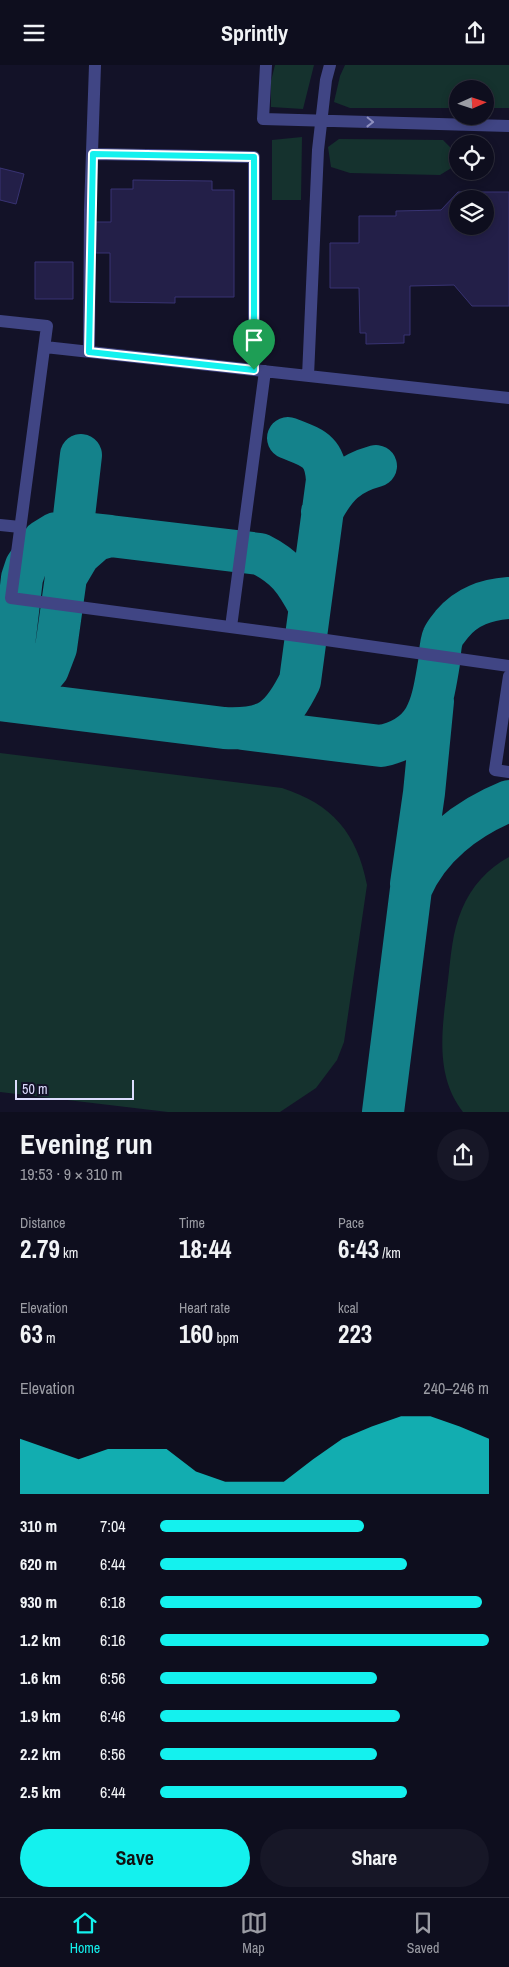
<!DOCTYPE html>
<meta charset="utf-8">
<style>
body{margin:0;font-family:"Archivo Narrow",sans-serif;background:#171727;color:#f1f3f6;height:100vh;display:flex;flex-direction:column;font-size:19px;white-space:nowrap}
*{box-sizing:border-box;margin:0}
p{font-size:16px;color:#9b9ca4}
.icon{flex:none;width:28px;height:28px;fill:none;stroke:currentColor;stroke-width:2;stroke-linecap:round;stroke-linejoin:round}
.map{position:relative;height:1047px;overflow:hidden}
.details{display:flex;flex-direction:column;background:#0e0e1e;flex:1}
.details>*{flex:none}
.needle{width:32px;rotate:87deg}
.buttons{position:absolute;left:449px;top:15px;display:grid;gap:10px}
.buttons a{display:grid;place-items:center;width:45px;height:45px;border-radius:50%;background:#0e0e1e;box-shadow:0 2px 8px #0003,0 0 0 1px #2e2e3c;font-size:25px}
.scale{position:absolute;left:15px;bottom:12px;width:119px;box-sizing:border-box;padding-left:5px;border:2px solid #dcdbfd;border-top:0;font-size:14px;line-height:18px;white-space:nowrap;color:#dcdbfd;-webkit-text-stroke:4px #131228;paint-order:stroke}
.pin{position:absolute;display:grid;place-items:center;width:42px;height:42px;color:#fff;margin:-51px -21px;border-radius:50% 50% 50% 0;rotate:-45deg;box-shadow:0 0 5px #0007}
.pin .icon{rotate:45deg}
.round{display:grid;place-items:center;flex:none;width:52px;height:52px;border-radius:26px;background:#171727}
.summary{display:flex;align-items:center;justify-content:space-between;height:85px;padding:0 20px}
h1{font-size:28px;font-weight:700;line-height:38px}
.stats{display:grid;grid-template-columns:repeat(3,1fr);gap:8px;height:85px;padding:5px 20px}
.stats div{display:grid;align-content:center}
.stats b{font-size:25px;font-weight:700}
.stats small{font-size:14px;font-weight:400}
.stats p{font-size:14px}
.chart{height:140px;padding:10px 20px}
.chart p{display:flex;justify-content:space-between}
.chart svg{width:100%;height:90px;margin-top:5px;fill:#14f1ee;opacity:.7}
.action{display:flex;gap:10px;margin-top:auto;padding:10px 20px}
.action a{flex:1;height:58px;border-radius:30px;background:#14f1ee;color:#111;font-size:20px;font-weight:700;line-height:58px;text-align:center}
.action a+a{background:#171727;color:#f1f3f6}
ul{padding:0 20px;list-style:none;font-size:16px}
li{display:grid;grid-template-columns:80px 60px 1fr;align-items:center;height:38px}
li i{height:12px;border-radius:6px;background:#14f1ee}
header{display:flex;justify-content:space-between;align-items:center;height:65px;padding:0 20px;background:#0e0e1e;font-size:22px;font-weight:700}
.menu{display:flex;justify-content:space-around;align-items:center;height:70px;border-top:1px solid #2e2e3c;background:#0e0e1e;font-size:14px;color:#9b9ca4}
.menu a{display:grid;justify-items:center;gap:2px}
.menu .current{color:#14f1ee}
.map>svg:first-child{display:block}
.green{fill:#15322e}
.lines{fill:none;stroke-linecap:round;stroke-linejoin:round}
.taxiway{stroke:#14828b;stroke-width:42}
.building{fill:#231f48;stroke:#383373;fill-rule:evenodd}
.minor{stroke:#404584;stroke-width:12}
.oneway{stroke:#8e90c0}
.route-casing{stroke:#fff;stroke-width:10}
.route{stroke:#14f1ee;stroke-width:6}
</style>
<header><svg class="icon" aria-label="menu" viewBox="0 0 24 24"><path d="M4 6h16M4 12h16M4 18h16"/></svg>Sprintly<svg class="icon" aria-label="share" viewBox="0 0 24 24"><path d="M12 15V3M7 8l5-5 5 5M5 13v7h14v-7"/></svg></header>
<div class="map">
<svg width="509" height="1047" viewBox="0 0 509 1047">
<rect width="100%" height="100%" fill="#131228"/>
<path class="green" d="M275,0H314L303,44L271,42V16Z
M345,0H509V43H485V24H458L457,43H350L334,37L340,11Z
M302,72L301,135H272V75Z
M339,74L443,75L450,82L453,102L440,110L350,108L331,102L328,82Z
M0,688L282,723C332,739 357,768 367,820L344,977L337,995L316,1023L280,1047H168L0,1027Z
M509,792V1047H463C433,1009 443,959 448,915C451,891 452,867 462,844C471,822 488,803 509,792Z"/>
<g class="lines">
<path class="taxiway" d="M322,447C336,421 347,409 376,401
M69,495L81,390
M0,611L8,599L14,580L22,513L26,501L43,476L56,468L72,467L110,471
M0,635L224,663C268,665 281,654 300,616L327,415C325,385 313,383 288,373
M0,635L12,633L24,628L34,621L48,604L56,583L66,512L79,490L96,475L110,471L260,489C286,502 295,515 309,541
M243,664L381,681C429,671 432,639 439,598C440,590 440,579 443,572C445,567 449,563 452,559C467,541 486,535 509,533
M411,819L424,728L433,636
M383,1047L411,824C429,782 467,753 509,736"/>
</g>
<path class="building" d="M0,103L24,109L16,139L0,135Z
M133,115L212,116V125H234V232H175V238L110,237V188H96V157H111V124H133Z
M458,127H509V241H472L454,220L410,221V270H404V278L366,279V268H360L359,223H330V178H359V151H396V146L441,145ZM458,134H485V161H458Z
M35,197H73V234H35Z"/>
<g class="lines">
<path class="minor" d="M266,0L263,54L509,61
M93,89L254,92V305
M0,256L47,261L11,533L305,572L509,601
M45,282L509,333
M89,287L90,145L95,0
M308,311L318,85L326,15L330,0
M0,460L20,462
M231,562L265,306
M509,611L495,705L509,707"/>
</g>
<defs><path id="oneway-chevron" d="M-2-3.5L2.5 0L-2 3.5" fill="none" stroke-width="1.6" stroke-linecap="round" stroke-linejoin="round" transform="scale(1.25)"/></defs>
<use class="oneway" href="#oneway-chevron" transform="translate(370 57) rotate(1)"/>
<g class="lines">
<g class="route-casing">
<path id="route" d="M93,89L254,92V305L89,287Z"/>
</g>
<use href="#route" class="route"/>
</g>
</svg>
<div class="buttons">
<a><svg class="needle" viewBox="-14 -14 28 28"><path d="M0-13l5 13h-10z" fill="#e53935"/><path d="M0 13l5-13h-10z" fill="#9b9ca4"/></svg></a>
<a><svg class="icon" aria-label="locate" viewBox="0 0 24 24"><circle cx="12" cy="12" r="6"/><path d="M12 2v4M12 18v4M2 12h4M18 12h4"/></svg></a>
<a><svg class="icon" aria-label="layers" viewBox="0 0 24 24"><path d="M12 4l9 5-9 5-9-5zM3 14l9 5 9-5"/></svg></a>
</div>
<div class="scale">50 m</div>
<div class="pin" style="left:254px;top:305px;background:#1e9e55"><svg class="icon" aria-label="arrive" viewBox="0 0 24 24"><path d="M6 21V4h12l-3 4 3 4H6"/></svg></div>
</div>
<section class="details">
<div class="summary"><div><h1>Evening run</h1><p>19:53 · 9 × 310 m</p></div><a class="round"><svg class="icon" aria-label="share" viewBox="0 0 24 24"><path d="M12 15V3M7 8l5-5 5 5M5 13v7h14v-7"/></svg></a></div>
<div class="stats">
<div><p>Distance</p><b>2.79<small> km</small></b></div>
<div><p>Time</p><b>18:44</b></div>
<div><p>Pace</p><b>6:43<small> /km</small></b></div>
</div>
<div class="stats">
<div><p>Elevation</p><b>63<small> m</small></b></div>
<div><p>Heart rate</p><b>160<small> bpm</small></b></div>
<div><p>kcal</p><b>223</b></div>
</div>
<div class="chart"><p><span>Elevation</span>240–246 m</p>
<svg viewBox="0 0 160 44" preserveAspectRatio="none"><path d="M0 44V17L10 22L20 27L30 22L40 22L50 22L60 33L70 38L80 38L90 38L100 27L110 17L120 11L130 6L140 6L150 11L160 17V44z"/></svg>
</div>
<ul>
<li><b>310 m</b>7:04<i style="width:62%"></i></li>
<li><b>620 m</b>6:44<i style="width:75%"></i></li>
<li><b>930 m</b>6:18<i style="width:98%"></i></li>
<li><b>1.2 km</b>6:16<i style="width:100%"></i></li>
<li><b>1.6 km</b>6:56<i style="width:66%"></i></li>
<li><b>1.9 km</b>6:46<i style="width:73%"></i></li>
<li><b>2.2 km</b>6:56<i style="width:66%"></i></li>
<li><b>2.5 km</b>6:44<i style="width:75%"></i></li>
</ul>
<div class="action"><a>Save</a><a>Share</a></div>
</section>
<nav class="menu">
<a class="current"><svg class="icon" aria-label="home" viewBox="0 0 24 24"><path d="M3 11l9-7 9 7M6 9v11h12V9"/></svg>Home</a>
<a><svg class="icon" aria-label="map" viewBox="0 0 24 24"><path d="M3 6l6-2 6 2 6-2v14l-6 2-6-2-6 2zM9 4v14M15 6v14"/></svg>Map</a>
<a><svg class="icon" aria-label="saved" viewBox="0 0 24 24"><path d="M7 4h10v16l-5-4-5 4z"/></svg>Saved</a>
</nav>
